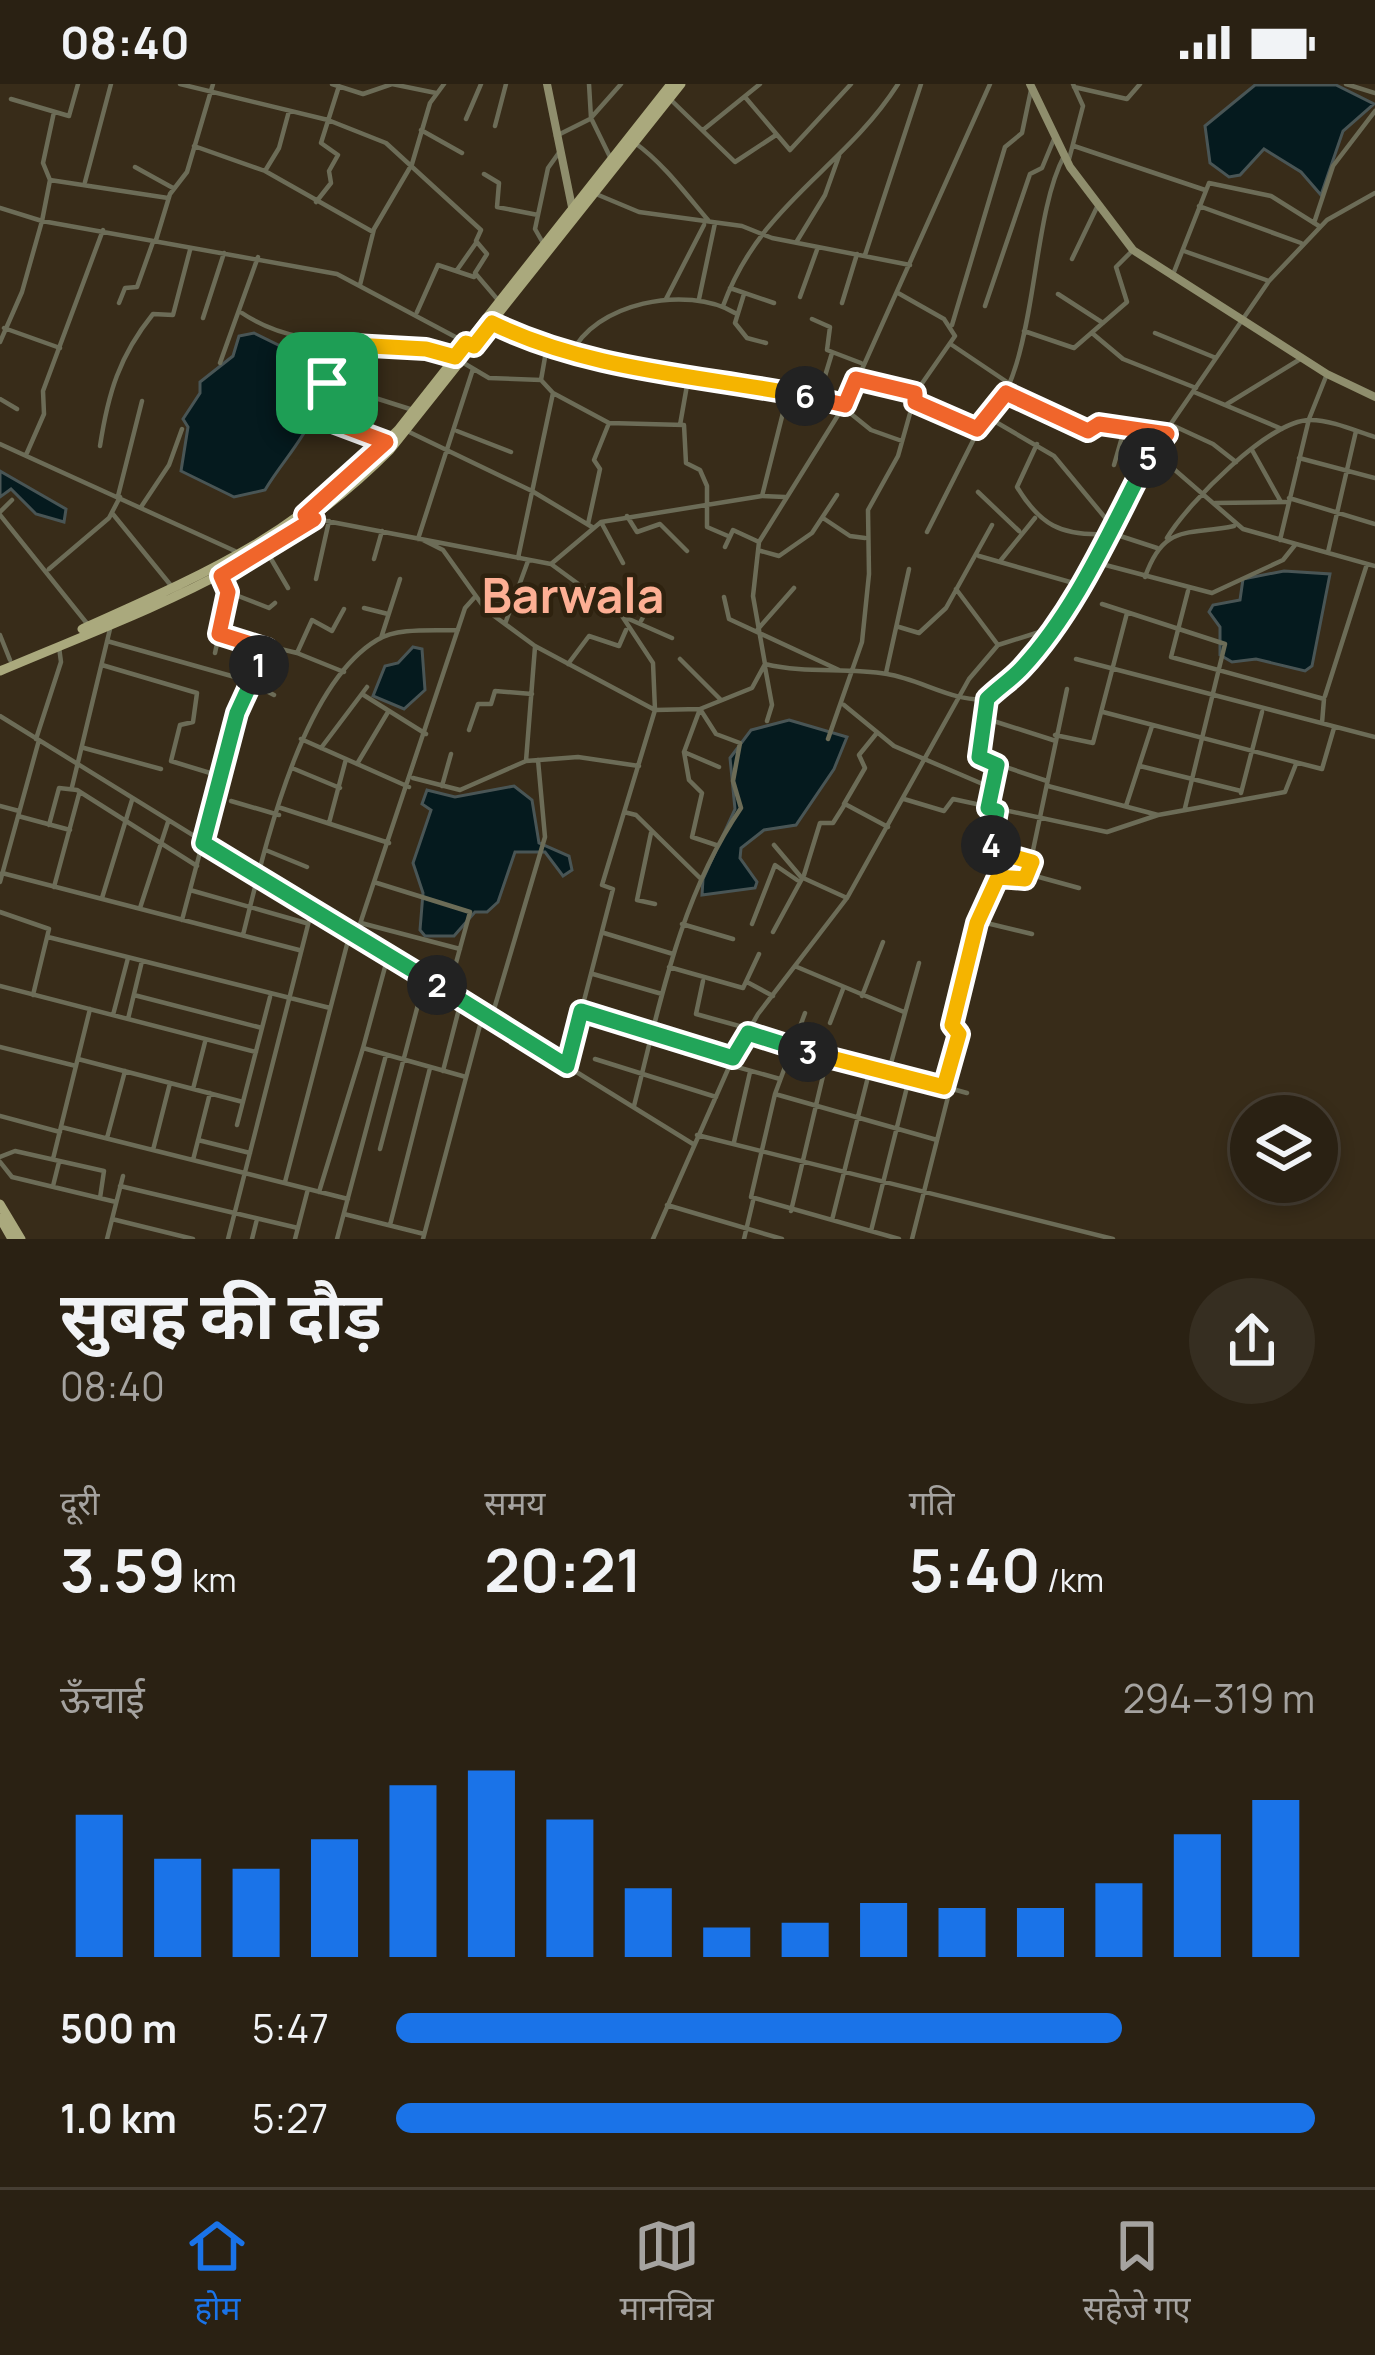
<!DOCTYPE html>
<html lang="hi">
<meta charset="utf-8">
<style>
body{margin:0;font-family:Manrope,"Noto Sans Devanagari",sans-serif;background:#362e21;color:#f1f3f6;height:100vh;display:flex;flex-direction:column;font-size:45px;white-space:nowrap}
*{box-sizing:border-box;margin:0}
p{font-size:39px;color:#a5a3a0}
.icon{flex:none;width:66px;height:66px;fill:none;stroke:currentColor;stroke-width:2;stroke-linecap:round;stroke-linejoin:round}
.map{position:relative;height:1155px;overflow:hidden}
.panel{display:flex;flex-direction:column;background:#2a2113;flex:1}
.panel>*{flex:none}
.buttons{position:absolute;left:1230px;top:1011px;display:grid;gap:24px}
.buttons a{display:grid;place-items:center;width:108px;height:108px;border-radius:50%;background:#2a2113;box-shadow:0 6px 18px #0003,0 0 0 3px #463e33;font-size:60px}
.pin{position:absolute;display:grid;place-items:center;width:102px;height:102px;color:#fff;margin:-51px;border-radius:24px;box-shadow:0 6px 18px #0006}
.km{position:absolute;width:60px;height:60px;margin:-30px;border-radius:50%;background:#222;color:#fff;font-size:33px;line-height:60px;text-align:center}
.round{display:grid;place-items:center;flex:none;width:126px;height:126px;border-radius:63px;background:#362e21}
.overview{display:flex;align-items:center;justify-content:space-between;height:204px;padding:0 60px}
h1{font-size:66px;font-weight:700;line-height:90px}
.stats{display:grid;grid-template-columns:repeat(3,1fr);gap:18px;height:204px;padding:12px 60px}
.stats div{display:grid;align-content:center}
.stats b{font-size:60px;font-weight:700}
.stats small{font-size:33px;font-weight:400}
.stats p{font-size:33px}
.chart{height:336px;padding:24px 60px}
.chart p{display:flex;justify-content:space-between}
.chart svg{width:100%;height:216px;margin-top:12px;stroke:#1a73e8;stroke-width:6}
ul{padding:0 60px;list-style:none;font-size:39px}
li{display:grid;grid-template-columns:192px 144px 1fr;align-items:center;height:90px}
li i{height:30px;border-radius:15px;background:#1a73e8}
.status{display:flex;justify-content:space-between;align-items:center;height:84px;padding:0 60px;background:#2a2113;direction:ltr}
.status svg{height:33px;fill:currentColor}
.dock{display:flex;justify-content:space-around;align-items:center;height:168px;border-top:3px solid #463e33;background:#2a2113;font-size:33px;color:#a5a3a0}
.dock a{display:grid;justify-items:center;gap:6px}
.dock .active{color:#1a73e8}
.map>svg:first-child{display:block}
.water{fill:#051a1e;stroke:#495555;stroke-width:3}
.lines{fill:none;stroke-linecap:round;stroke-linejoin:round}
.street{stroke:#6c6c57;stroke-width:4.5}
.secondary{stroke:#8f8e6d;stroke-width:8}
.primary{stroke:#aaa97d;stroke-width:9}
.split-1-casing{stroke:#fff;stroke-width:24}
.split-2-casing{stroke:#fff;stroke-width:24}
.split-3-casing{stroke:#fff;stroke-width:24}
.split-4-casing{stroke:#fff;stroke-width:24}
.split-5-casing{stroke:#fff;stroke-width:24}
.split-6-casing{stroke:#fff;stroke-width:24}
.split-7-casing{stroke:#fff;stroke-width:24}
.split-1{stroke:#f0652b;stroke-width:15}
.split-2{stroke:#22a559;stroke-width:15}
.split-3{stroke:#22a559;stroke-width:15}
.split-4{stroke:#f5b400;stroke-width:15}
.split-5{stroke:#22a559;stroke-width:15}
.split-6{stroke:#f0652b;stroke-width:15}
.split-7{stroke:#f5b400;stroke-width:15}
.labels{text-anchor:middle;stroke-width:9;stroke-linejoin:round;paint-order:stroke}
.district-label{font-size:48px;font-weight:bold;fill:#fdaf94;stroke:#2e220f}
</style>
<div class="status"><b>08:40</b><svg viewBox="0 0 49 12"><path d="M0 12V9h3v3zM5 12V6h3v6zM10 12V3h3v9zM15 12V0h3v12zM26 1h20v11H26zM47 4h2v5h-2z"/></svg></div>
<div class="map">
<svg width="1375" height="1155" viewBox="0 0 1375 1155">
<rect width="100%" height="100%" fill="#382c19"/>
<path class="water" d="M1255,1H1336L1374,20L1343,47L1321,111L1301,88L1264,65L1240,91L1229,93L1210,79L1205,42Z
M254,249L317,280C332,331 289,365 265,406L234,413L181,387L188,343L183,335L200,309V298L233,272L239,252Z
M0,387L66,425L64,438L36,430L11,405L0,413Z
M1284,487L1330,490L1312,582L1305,587L1256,575L1232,578L1220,571V543L1209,528L1213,521L1240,516L1243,495Z
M413,563L422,565L425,606L404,625L373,612L385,582L398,579Z
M789,636L847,653L834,685L796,741L764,746L741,764L740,774L757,798L755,804L702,811L703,795L735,725L730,674L751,646Z
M514,702L532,716L539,759L569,772L572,786L563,792L545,768H515L498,818L487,828H475L454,852H425L420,846L423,809L413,779L431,726L422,720L427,706L455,713Z"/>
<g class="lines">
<path class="street" d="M180,0L328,36L386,59L481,146L476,157L487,170L475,189L498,216
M332,0L363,10L392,0L436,9
M589,0L591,34L611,75
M1346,0L1375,9
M1074,3L1127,15L1140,0
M745,13L790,66L851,0
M11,15L69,32L78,0
M671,16L735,78L776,51
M466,35L481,0
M495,42L506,0
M421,46L462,69
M703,46L760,0
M556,52L590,35L621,0
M635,59C663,79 685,109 708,136
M194,62L265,87L373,148
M1074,62L1205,106
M1068,79L1083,22L1073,0
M135,83L173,104
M265,87L279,64L289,27
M484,90L499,99L497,123L538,131
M50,96L168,114
M85,98L111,0
M596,110L639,128L742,142L772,154L910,181
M316,118L331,99L329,87L338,71L321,59L339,2
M1199,122L1301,159
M0,124L42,137L337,190L463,257
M1314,139L1333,82L1375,27
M156,156L170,110L187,88L213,0
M797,157L825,111L839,72
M543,159L535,145L548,84L558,70
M1184,167L1269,197
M865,171L921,0
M1072,175L1097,123
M457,186L476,159
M1172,193L1209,99L1271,112L1319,142
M360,201L374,145L412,80L430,19L444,0
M730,204L774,219
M744,210L735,239L747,254L766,259
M1058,210L1103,239
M800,213L818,163
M666,215L704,141
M699,215L715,139
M119,219L125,204L137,203L153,158
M842,219L857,170
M723,222C761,118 843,86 898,0
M985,222L1030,90L1042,84L1054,55
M417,228L438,181L474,193
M242,229C312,276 383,243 453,272
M203,234L224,169
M812,235L830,243L827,266L861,279
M495,241L595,279L695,289L844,321
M952,241L1005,63L1022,49L1031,6
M4,244L60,264
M1024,247L1074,264L1127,218L1116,183L1133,166
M1092,249L1123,275L1196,304
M1155,249L1216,274
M0,258L22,208L42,137L50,96L43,79L54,28
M335,260L320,333L385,358
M952,261L1007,298
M571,271C593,219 687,200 735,229
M462,278L489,294L541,296
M220,279L258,173
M857,295L915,309
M328,299L413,326
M1194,308L1282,345
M553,309L609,339L684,341L686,379L700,386L707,402V443L728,452
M1006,309L1088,347L1097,340L1166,350
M0,315L17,325
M818,315L832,269
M915,318L977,345C1040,300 1027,142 1064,72
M1227,320L1302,274
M845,325L871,346L902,357
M989,334L1054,372L1112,442
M680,341L689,290
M1174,342L1213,360L1236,378
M405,346L532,407L592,443
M457,347L511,368
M0,360L235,467
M1037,360L1017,403C1040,441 1061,452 1106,450
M100,362C108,310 119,272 153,230L173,231L190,166
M1252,366L1281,418
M1153,367L1243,445L1375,482
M26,371L44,330L43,307L103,146
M1299,374L1375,394
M1114,381L1124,346
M978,408L1019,447
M118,412L142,317
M762,412L788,309
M1289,414L1375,440
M1215,419L1286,418
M141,423L169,381L182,345
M0,428L12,416
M112,429L173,504
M0,431L89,542
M627,432L637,448L660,440L687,467
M823,434L850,452L865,454
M316,435L551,480L622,532L653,579L655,626L602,801L613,805L567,982
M601,438L623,479
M588,440L600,385L594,376L609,339
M927,448L980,343
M1108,448L1157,464
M1167,454C1187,420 1270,335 1311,336C1331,336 1356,347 1375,353
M418,455L473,285
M423,456L443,466L486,526L535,562L655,626L700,625L752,604L765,580L753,512L759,458L850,312L990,0
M1280,456L1309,335L1327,290
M725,463L733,446L759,458
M761,467L779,472L812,449L837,411
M267,468L288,504
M1328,468L1356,347
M979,472L1077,500
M518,474L553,309L541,296L547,262
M374,475L382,447
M1001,476L1035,434
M1094,478L1212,509L1283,476L1295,461
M551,480L601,438L762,412L785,413
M49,485L109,434L120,413
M1145,493C1164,439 1187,452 1234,442
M316,495L329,437
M956,505L998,561
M1188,507L1171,573L1324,615L1322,639
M228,508L269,524L275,519
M724,513L729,535L839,586
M1102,520L1225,560L1185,724
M364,524L388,530
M622,532L672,554
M641,537L655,510
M505,540L528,477
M899,543L919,549L946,524L992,441
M758,545L794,504
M219,550L297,569L344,588
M0,551L10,576
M381,554L400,495
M107,557L235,593
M215,569L228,508L221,492
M297,569L312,536L332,547L344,525
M680,575L720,615
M1076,575L1375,653
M568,580L589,552L619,562L626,546
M765,580C806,590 845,583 887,590C920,595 955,619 987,615L1022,584L1049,549L1094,478L1148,373L1269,197L1327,136L1375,109
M102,581L197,609L193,638L180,641L171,677L220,692
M765,583L772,621L767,637
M886,589L909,485
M251,599L274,611
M362,610L426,650
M1325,612L1367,480
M987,615L979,674L1047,697
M844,621L894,662L992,704
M1103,628L1322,685L1334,644
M0,632L693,1060
M984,634L1056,657
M469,646L478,620H491L495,607L532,610
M1055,651L1093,659L1127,529
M36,655L61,578L59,563
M301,655L409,703
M828,655L862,558L869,490L868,426L898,372L916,308L955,252L944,235L898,209
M84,664L161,685
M321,664L367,603
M684,668L719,683
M526,677L535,563
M357,680L388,628
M1140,682L1241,707
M292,684L340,704
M413,694L460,706L526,677L578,673L639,682
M442,702L451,670
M1048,702L1158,731
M72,703L110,545
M1241,709L1262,628
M904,715L944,727L953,715L1107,748L1158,731L1285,708L1296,680
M231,717L279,731
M844,720L865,684L859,671L876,650
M0,722L19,727
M1126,722L1152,642
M989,723L997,681
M281,724L389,759
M624,728L636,731L700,794
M18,732L70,746
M329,739L346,675
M49,741L59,704L77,706L197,782
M651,749L637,816L655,820
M774,761L801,793L847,814
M990,766L1030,777
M268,767L307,783
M987,777L997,727
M2,789L299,866
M1028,790L1079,804
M0,798L39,656
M377,799L470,828L448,908
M54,803L79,710
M190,806L306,839
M102,814L132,716
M140,824L168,738
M0,828L49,845L33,911
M182,836L237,629L267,565
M978,837L1032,850
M361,839L460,865
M682,840L733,855
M752,840L775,781L797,796
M773,848L804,791L820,739H833L845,720L888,743
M604,849L673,870
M243,851C264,768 300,602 377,556C398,543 434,547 458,546
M356,852L465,524L474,514
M48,853L330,924
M669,883L743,904L759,870
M797,883L904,928
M593,890L662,910
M703,897L696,930L750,945
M747,898L773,912
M0,902L256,968
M134,911L262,944
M862,912L883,858
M581,927L730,974
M805,929L775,1010L751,1113L899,1155
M113,931L128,874
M492,932L545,753L538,676
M128,935L142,877
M830,939L843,905
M748,949L967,1009
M0,963L76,982
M363,964L388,872
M78,975L243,1018
M595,975L716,1013
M730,981L780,995
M443,987L461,917
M888,990L919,879
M944,1003L959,950L952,941L977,839L998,793L1025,795L1028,790L1067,605
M193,1005L205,958
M775,1010L937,1056
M634,1022C660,919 680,813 741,724L733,697L740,659L716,650L700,625L684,668L689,696L702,709L692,753L716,761
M0,1032L60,1048
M237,1041L270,913
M61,1043L348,1115
M697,1051L1113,1155
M107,1054L125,987
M198,1056L250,1069
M734,1058L750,988
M380,1065L425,894
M153,1066L170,999
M0,1073L15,1067L104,1087L100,1114
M53,1075L90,925
M193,1076L210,1009
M0,1078L12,1093L116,1118
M285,1098L350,849
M53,1102L59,1078
M120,1102L298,1144
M319,1108L363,964L466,993
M667,1121L782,1155
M791,1127L827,975
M344,1130L424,1150
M112,1135L193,1155
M832,1136L870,985
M390,1141L430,984
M871,1147L909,995
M107,1155L123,1092
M228,1155L312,825
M252,1155L257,1135
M295,1155L308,1105
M337,1155L386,971
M423,1155L483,930
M653,1155L733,974L758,930L847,814L969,595L998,561L1049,545
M744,1155L753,1117
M912,1155L950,1005"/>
<path class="secondary" d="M547,0L573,128
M1030,0L1070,83L1133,166L1327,290L1375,313"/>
<path class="primary" d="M82,545C216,485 293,452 398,346L671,0
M0,587C149,524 273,484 390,366L681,0
M0,1120L21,1155
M0,1134L12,1155"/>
</g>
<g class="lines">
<g class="split-1-casing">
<path id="split-1" d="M259,581L267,565L219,550L228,508L221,492L314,435L305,431L386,358L322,334L327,299"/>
</g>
<g class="split-2-casing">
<path id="split-2" d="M259,581L237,629L203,759L437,901"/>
</g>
<g class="split-3-casing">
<path id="split-3" d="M437,901L567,982L581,927L733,974L748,949L808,968"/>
</g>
<g class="split-4-casing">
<path id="split-4" d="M808,968L944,1003L959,950L952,941L977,839L998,793L1025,795L1032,778L990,766L991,761"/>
</g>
<g class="split-5-casing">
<path id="split-5" d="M991,761L997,727L988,724L997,681L979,673L987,615C998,604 1012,595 1022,584C1077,525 1111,444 1148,374"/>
</g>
<g class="split-6-casing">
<path id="split-6" d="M805,312L845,321L856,295L915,309V318L977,345L1006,309L1088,347L1099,340L1167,350L1148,374"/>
</g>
<g class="split-7-casing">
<path id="split-7" d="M327,299L335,260L426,265L455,273L466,259L474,262L492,239C591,287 698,291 805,312"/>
</g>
<use href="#split-1" class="split-1"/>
<use href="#split-2" class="split-2"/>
<use href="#split-3" class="split-3"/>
<use href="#split-4" class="split-4"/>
<use href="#split-5" class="split-5"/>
<use href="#split-6" class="split-6"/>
<use href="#split-7" class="split-7"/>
</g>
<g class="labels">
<g class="district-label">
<text x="573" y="529">Barwala</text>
</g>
</g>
</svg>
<div class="buttons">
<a><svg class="icon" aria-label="layers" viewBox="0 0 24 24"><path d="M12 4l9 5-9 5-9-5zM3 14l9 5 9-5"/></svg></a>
</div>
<div class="pin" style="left:327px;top:299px;background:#1e9e55"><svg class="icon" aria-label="arrive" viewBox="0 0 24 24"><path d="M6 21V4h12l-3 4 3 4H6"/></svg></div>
<b class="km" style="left:259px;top:581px">1</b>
<b class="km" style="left:437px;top:901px">2</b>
<b class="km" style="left:808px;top:968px">3</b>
<b class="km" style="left:991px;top:761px">4</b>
<b class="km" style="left:1148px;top:374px">5</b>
<b class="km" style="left:805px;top:312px">6</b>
</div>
<section class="panel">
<div class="overview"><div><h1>सुबह की दौड़</h1><p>08:40</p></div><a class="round"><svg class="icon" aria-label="share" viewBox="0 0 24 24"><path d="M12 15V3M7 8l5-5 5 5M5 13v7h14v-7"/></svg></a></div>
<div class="stats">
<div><p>दूरी</p><b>3.59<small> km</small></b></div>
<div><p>समय</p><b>20:21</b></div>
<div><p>गति</p><b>5:40<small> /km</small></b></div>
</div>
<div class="chart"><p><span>ऊँचाई</span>294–319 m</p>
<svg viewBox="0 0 160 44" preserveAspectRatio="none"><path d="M5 44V15M15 44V24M25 44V26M35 44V20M45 44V9M55 44V6M65 44V16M75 44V30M85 44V38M95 44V37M105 44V33M115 44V34M125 44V34M135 44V29M145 44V19M155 44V12"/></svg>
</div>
<ul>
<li><b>500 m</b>5:47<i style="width:79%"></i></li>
<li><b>1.0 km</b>5:27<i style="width:100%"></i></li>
</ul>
</section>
<nav class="dock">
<a class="active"><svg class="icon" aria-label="home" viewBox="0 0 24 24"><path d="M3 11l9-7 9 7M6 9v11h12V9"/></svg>होम</a>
<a><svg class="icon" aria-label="map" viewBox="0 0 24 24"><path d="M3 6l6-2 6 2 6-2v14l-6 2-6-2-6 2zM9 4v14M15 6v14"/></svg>मानचित्र</a>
<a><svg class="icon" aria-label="saved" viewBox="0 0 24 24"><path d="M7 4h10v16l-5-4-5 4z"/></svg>सहेजे गए</a>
</nav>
